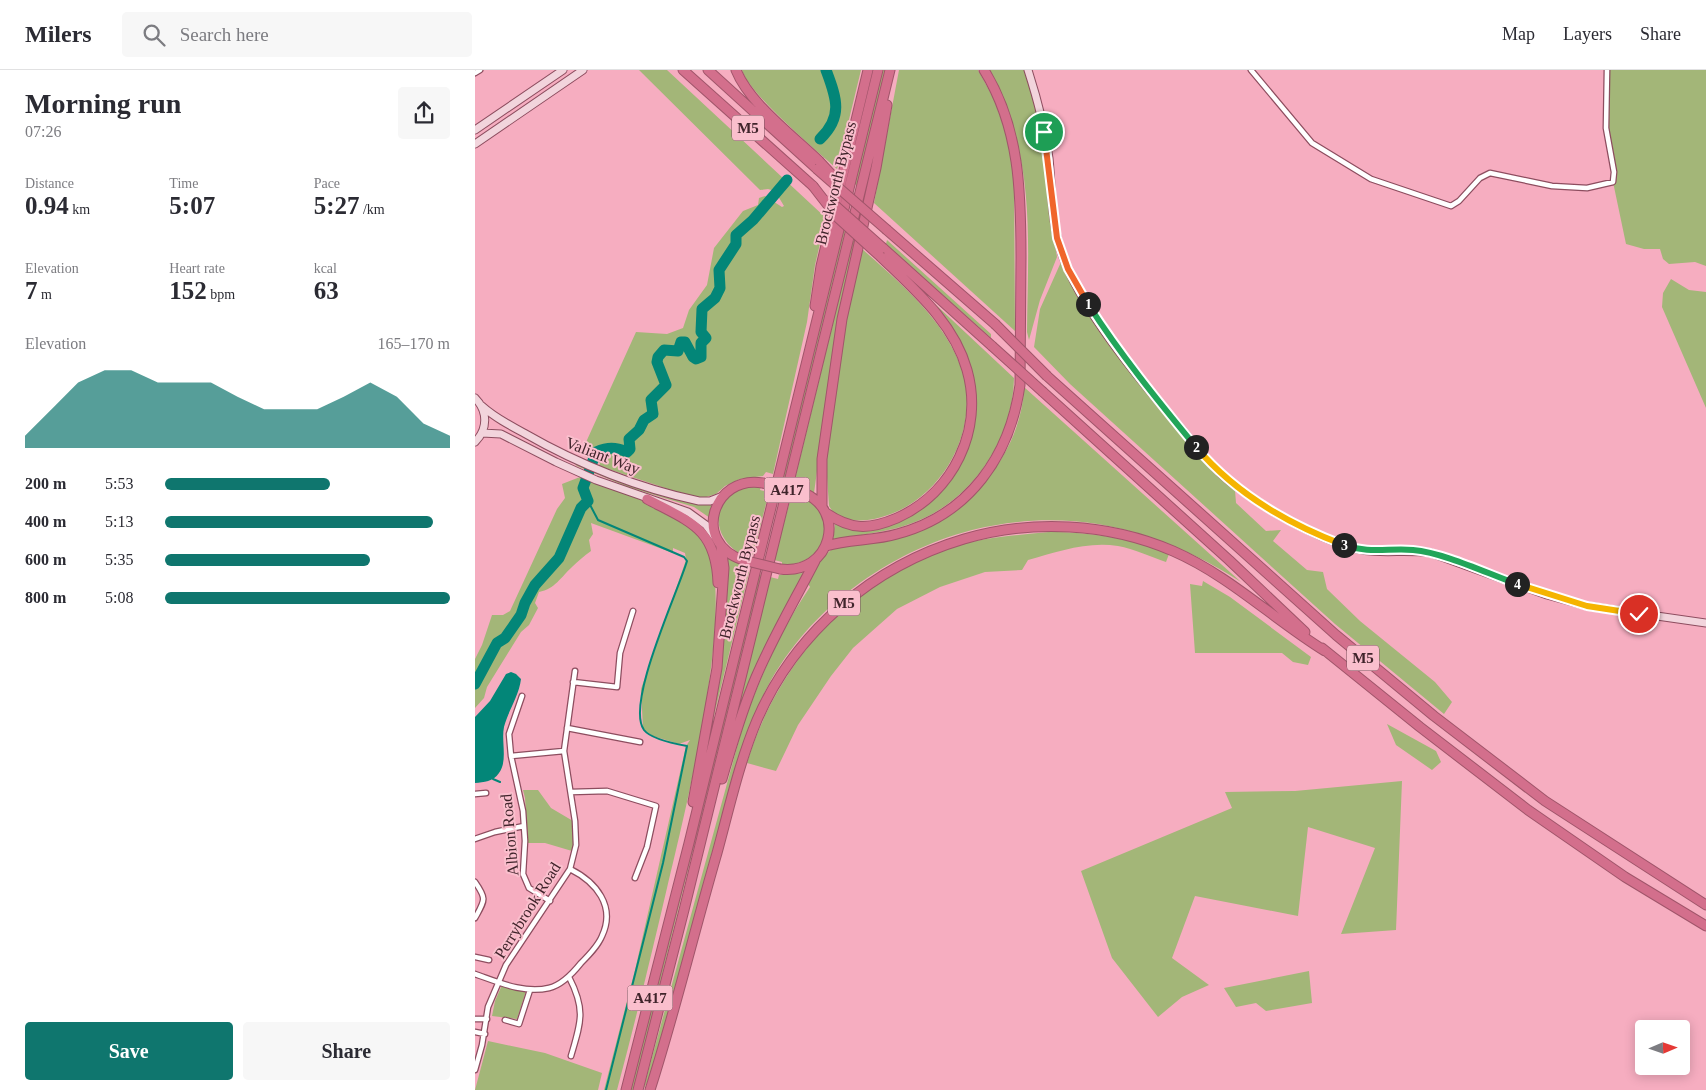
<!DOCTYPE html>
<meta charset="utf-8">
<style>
body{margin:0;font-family:Georgia,serif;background:#f7f7f7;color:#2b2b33;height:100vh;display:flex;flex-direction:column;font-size:19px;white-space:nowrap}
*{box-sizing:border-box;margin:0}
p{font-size:16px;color:#7c7c81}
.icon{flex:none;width:28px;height:28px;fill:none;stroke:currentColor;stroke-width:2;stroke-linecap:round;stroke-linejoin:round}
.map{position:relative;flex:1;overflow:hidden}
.sheet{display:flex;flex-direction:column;background:#fff;width:475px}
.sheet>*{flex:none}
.needle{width:32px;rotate:88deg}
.fabs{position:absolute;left:1160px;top:950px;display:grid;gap:10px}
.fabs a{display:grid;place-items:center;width:55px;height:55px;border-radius:5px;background:#fff;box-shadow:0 2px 12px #0003;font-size:25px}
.pin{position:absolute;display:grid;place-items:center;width:42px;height:42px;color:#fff;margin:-21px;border:2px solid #fff;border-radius:50%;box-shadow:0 1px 5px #0007}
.km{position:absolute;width:25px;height:25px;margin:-12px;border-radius:50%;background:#222;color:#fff;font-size:14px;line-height:25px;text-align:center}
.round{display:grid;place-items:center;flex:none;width:52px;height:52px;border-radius:5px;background:#f7f7f7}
.headline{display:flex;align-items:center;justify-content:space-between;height:85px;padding:0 25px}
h1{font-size:28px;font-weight:800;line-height:38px}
.stats{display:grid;grid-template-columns:repeat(3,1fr);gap:8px;height:85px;padding:5px 25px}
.stats div{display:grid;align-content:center}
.stats b{font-size:25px;font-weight:800}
.stats small{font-size:14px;font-weight:400}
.stats p{font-size:14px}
.chart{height:140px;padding:10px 25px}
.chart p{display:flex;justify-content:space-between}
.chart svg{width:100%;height:90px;margin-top:5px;fill:#0f766e;opacity:.7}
.action{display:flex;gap:10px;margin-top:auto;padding:10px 25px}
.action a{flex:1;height:58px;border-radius:5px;background:#0f766e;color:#fff;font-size:20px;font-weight:800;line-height:58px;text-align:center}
.action a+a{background:#f7f7f7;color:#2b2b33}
ul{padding:0 25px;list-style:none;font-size:16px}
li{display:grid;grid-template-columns:80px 60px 1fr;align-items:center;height:38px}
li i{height:12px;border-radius:6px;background:#0f766e}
header{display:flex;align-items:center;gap:30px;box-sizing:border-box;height:70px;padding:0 25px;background:#fff;border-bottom:1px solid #e1e1e2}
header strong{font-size:24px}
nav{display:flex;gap:28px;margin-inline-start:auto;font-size:18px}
.search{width:350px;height:45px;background:#f7f7f7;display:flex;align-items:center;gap:12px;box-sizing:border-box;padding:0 18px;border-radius:5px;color:#7c7c81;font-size:19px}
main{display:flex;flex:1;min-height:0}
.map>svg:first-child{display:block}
.green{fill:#a3b678}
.water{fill:#038678}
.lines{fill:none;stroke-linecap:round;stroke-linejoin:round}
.stream{stroke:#038678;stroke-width:2}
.river{stroke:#038678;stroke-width:11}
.street-casing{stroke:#8d4d5f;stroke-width:7}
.secondary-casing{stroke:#8d4d5f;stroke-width:9}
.highway-casing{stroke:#a0556a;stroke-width:11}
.street{stroke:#fff;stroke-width:4.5}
.secondary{stroke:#f2d4dc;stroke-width:7}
.highway{stroke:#d36f8c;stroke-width:9}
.highway-bridge-casing{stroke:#a0556a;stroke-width:11;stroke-linecap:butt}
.highway-bridge{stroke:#d36f8c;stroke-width:9}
.split-1-casing{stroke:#fff;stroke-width:10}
.split-2-casing{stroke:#fff;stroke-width:10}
.split-3-casing{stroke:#fff;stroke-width:10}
.split-4-casing{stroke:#fff;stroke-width:10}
.split-5-casing{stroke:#fff;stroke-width:10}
.split-1{stroke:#f0652b;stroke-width:6}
.split-2{stroke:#22a559;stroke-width:6}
.split-3{stroke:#f5b400;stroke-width:6}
.split-4{stroke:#22a559;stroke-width:6}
.split-5{stroke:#f5b400;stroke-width:6}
.labels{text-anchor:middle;stroke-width:4;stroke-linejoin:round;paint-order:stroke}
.shield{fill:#fabfcd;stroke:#78525c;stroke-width:1}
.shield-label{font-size:15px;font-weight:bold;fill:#40242b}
.street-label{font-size:16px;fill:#40242b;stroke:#fabfcd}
</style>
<header>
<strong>Milers</strong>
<div class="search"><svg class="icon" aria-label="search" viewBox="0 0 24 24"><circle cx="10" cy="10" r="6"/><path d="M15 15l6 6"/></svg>Search here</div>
<nav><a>Map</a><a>Layers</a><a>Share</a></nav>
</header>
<main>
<section class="sheet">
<div class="headline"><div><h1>Morning run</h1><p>07:26</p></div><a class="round"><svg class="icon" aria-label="share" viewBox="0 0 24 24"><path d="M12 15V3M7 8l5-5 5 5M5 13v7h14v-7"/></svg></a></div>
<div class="stats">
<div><p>Distance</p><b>0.94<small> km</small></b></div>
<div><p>Time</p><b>5:07</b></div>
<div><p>Pace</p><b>5:27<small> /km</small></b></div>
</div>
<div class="stats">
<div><p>Elevation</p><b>7<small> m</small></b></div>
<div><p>Heart rate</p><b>152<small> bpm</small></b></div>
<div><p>kcal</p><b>63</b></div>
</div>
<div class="chart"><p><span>Elevation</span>165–170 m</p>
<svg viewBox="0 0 160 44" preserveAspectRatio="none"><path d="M0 44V38L10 25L20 12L30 6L40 6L50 12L60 12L70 12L80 19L90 25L100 25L110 25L120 19L130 12L140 19L150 32L160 38V44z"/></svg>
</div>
<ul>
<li><b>200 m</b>5:53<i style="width:58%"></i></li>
<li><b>400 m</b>5:13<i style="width:94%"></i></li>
<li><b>600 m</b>5:35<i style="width:72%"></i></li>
<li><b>800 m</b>5:08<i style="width:100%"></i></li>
</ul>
<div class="action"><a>Save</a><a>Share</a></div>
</section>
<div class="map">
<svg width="1231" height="1020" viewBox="0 0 1231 1020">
<rect width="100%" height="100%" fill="#f6adc0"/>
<path class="green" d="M164,0H192L351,148L340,195L332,252L298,404L291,402L288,406L265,409L250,416L241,424L228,428L199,421L124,396L125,393L109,386L112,370L161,262L192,264L208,258L214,240L232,215L239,178L268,141L283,135L284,128L290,126L307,137L309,136L303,126L305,120L303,118L300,121L293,119L285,120Z
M267,0H386L362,99C340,79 275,25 267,0Z
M408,0H410L382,115L379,114Z
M424,0H503L519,29L525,46L533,69L539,101L540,261L399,133Z
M515,0H550L564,51L573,133L582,187L565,230L554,270L552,262C553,166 561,89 515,0Z
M1132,0H1231V196L1220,192L1194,194L1188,189L1185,179H1169L1151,174L1138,112L1139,102L1131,58Z
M369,160L370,162L310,407L307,406Z
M412,170L516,264V268L411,174Z
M378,171H380L363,247L339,423L327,416L328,410L320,409Z
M386,178C424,212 468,248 486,297C507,355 470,426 413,445C399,450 387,452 372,449L370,452L358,442L354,436L351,392L370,252Z
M586,192L635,273L760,420L761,433L791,461L806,460L798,471L832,500L848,502L852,519L885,551L960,612L977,632L969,644L860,554L595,314L559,277L565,239Z
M1196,209L1214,220L1231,222V338L1187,237L1188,223Z
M460,234L539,308C538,366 501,425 447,449C430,457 411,461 392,464C381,466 370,469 358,469L360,454L379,459L436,444L487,390L496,308L458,236Z
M549,317L766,512C682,458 595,436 497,460C413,482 334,539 293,616C272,655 261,697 249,740C234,791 220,843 207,895C199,923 192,951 183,979C179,992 175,1009 168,1020L267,659C284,609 305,561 335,517L332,512C339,502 349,482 361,477C367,475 374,476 380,475C396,473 411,471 426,467C489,451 547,384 549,317Z
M97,391C132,405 202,437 238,434L235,448L219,437L153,417L102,396Z
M105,407C135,418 213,444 229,469C265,526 208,750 192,818C176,886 160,953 142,1020H129L160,900L211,676L215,670L204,674L178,666L168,659L166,619L211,490L210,483L198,478V483L116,453L118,464L114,470L116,481C109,486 103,491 97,497C86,507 80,519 64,522L60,533L63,538L54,555L46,562L12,617L9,628L0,638V589L7,575L17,545H28L35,541L82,439L90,428L87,414Z
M272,416H286L285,420L294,422L278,485L271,483L270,486C244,475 232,442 258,423C262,420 268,418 272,416Z
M316,427C323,428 328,427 334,431C365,451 346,499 307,494V492L299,490Z
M574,462C617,462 654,468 694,484L691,492C676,487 659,479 643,476C612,471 582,482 553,490L547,500L510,502L465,517L422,539L378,578L356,606L323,655L301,701L272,693C302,594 378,506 480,476C511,467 543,465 574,462Z
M253,488L268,495L267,500L274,502L237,654L235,653L250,529Z
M329,503L257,663L295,507L303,509L304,505Z
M284,504L286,505L162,1006L158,1020H156Z
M728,511L755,527L836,587L833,595L818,592L807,583H720L715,514L727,516Z
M912,654L961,681L966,692L957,700L921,675Z
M927,711L921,860L866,864L900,778L833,757L823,846L720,826L697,888L734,915L707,927L683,947L637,888L606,801L757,738L750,722L820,721Z
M48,720H63L76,738L98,751L99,775L97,781L70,773H53L50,728Z
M834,901L837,933L791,941L781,933L761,937L749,918Z
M27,915L51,921L42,949L17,946L20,931Z
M13,971L70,983L127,1003L123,1020H0Z"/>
<path class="water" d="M36,602L41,604L46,609C44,626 33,641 29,657C26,671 33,691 24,703C18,712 9,712 0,713V647L15,631L31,604Z"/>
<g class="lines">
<path class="stream" d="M113,431L123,450L209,487L212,491C203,522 150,634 169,660C176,669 201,674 212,676L188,793L131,1020
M18,709L25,712"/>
<path class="river" d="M345,69C369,46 361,27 351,0
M0,614L22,573L30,568L46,545L50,533L60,515L84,488L106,438L113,431L108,418L121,382C133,377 140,377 152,382L155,379L154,369L164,360L169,350L178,344L176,330L191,315L182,292L183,287L189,280L203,281L206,272H210L218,287L221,289L226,287V273L231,268L226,262L227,239L240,228L245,218L244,200L261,174V165L278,150L312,110"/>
<g class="street-casing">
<path id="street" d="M776,0L837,73L896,109L976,136L984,131L1005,108L1015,103L1077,116L1112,118L1138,112L1139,102L1131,58L1132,0
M0,3L5,0
M98,612L142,617L145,583L158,541
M47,626L34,664L36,686L48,741L50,771L48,804L54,818L75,831
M92,658L165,672
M36,686L89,681
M96,722L132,721L181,736L172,777L160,808
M0,724L11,723
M0,769L20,762L49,756
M0,812C12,829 10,830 0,848
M0,887L14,890
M0,904C23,912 49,924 74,918C87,915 98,903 106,893C114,885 123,876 127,866C141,836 121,812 95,799
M94,907C111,940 106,952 96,986
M0,949H12
M30,950L44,954L55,920
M0,962L10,964
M0,1000L7,975L13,937L31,895L95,799L101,775L100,751L89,681L100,601"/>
</g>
<g class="secondary-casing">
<path id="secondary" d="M553,0C562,28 570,58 574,88C577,118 576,149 585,178C602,235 665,310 704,356C721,376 737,398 758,414C790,439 838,466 877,478C903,485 930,479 956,483L1072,525L1112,536L1231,553
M0,60L88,0
M0,74L108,0
M0,328C13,341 13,359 0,372
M7,336C19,347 34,355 49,363C103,394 163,418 224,431H235L248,426
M7,363L26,364L81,392L121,410L213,442L231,455L239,466"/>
</g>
<g class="highway-casing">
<path id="highway" d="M208,0L338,116
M233,0L342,99
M261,0C274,33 318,66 344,91
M412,160L520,254
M408,178L517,276
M340,236L346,196L393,0
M572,306L861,565L959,646L1070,731L1231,835
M568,322L754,490L830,562
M172,429C215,452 241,458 243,513
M347,436V389L367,249L401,98L412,35
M351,443C376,460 394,460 422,448C478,423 509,360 492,300C479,253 440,220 406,187
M351,476C374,469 399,471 422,464C494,445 535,386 545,315C545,272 546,230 546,188C546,123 545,58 509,0
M268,490C216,473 238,404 288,413
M305,499C356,506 374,439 326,422
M847,578L945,657L1053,740L1150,807L1231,856
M247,709C257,674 267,640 281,607C298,567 320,530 340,491
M218,732L242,598L249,498L246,477
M151,1020L214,773L403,0
M163,1020L209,840L415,0
M175,1020C200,942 219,862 242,783C254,739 264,693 282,650C320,562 398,496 489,469C557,449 633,453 698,481C755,506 798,549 850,581"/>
</g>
<use href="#street" class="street"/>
<use href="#secondary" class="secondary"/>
<use href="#highway" class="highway"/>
<g class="highway-bridge-casing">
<path id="highway-bridge" d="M344,91L356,104
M342,99L412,160
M338,116L362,147L406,187
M354,130L408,178
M520,254L572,306
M517,276L568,322
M288,413L326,422
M268,490L305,499"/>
</g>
<use href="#highway-bridge" class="highway-bridge"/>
</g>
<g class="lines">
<g class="split-1-casing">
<path id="split-1" d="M569,62L582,168L593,199L613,234"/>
</g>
<g class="split-2-casing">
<path id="split-2" d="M613,234C645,284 683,331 721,377"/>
</g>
<g class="split-3-casing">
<path id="split-3" d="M721,377C759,422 813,454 869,475"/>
</g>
<g class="split-4-casing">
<path id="split-4" d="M869,475C894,484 913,478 938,480C970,483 1011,503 1042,514"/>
</g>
<g class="split-5-casing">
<path id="split-5" d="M1042,514L1112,536L1164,544"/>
</g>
<use href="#split-1" class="split-1"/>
<use href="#split-2" class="split-2"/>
<use href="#split-3" class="split-3"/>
<use href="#split-4" class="split-4"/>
<use href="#split-5" class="split-5"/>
</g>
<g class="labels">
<g class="shield">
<rect x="257" y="45.5" width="32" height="25" rx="4"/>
<rect x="289.5" y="407.5" width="45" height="25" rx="4"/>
<rect x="353" y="520.5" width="32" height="25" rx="4"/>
<rect x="872" y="575.5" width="32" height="25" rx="4"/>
<rect x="152.5" y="915.5" width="45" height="25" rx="4"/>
</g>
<g class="shield-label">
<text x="273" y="63">M5</text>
<text x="312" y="425">A417</text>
<text x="369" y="538">M5</text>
<text x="888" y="593">M5</text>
<text x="175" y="933">A417</text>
</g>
<g class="street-label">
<text transform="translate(360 113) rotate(-76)" y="6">Brockworth Bypass</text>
<text transform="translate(128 385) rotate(21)" y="6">Valiant Way</text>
<text transform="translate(264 507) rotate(-76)" y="6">Brockworth Bypass</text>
<text transform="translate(34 765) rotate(-95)" y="6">Albion Road</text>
<text transform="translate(52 840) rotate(-58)" y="6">Perrybrook Road</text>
</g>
</g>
</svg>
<div class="fabs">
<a><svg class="needle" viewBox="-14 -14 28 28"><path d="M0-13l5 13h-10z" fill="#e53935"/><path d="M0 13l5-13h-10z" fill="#7c7c81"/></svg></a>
</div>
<div class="pin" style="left:569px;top:62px;background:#1e9e55"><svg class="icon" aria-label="arrive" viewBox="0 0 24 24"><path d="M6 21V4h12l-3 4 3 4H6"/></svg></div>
<div class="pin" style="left:1164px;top:544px;background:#d93025"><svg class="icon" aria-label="check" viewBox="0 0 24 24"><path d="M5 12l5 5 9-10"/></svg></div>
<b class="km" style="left:613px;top:234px">1</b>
<b class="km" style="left:721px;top:377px">2</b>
<b class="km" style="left:869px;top:475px">3</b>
<b class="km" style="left:1042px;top:514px">4</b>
</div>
</main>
